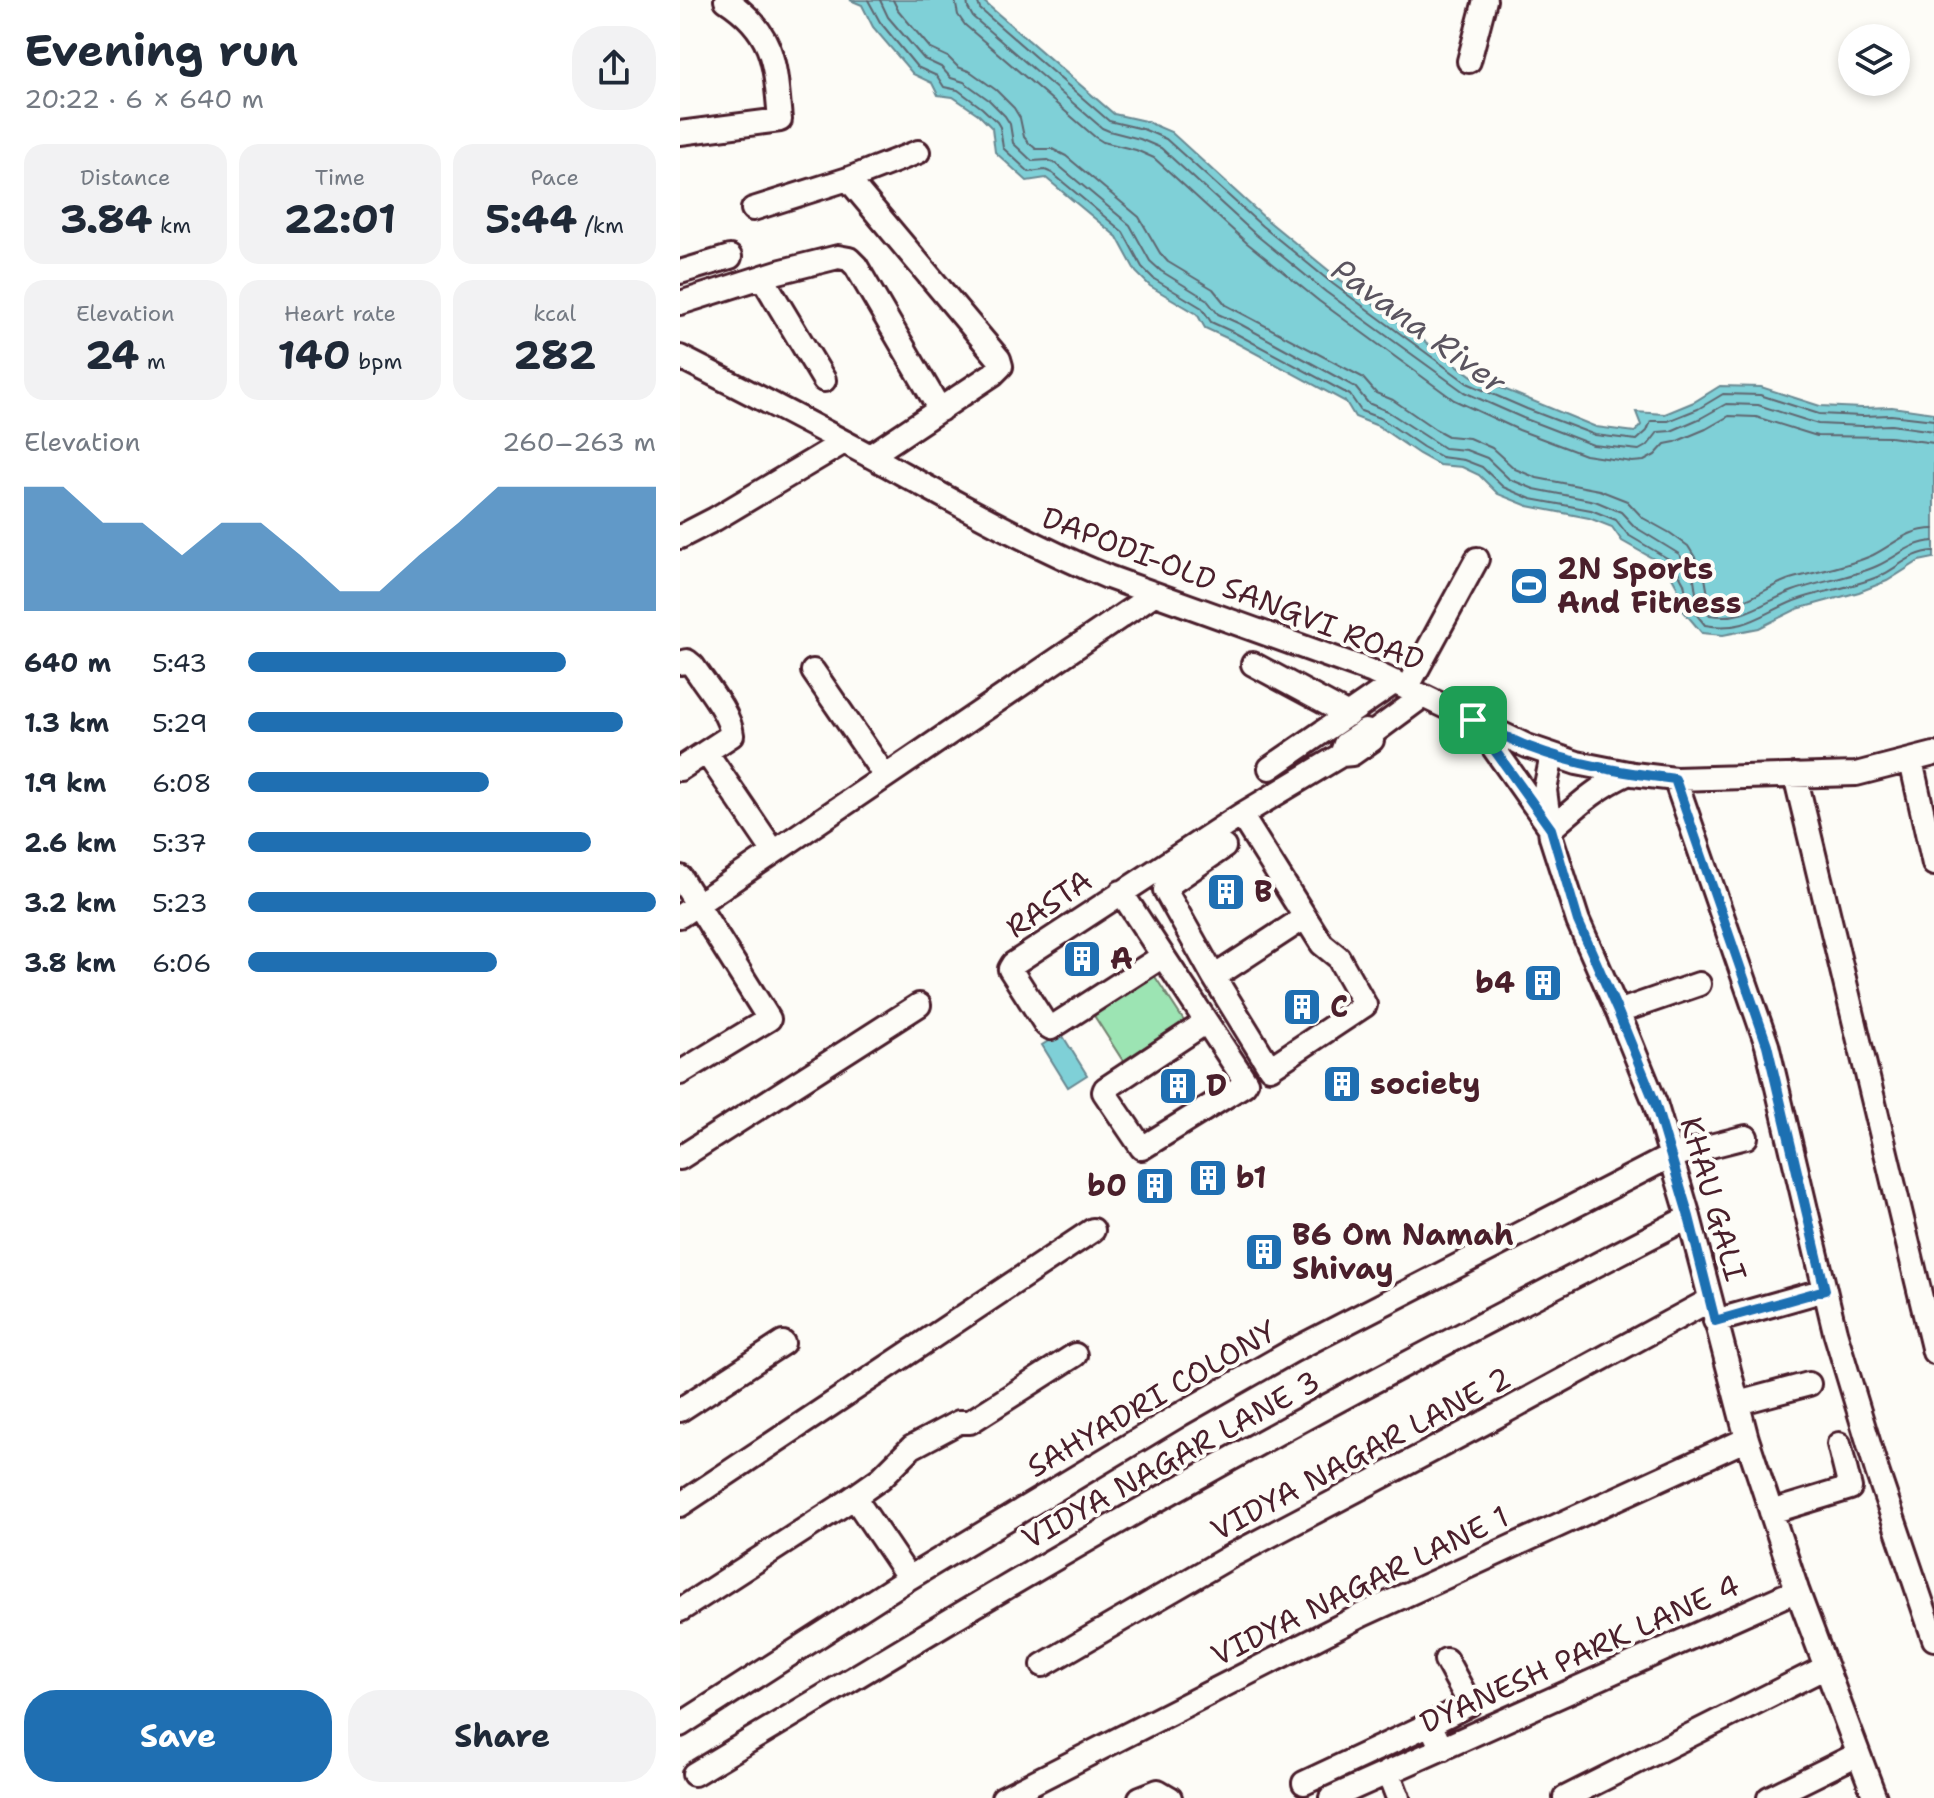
<!DOCTYPE html>
<meta charset="utf-8">
<style>
body{margin:0;font-family:"Shantell Sans",sans-serif;background:#f2f2f3;color:#1f2937;height:100vh;display:flex;flex-direction:column;font-size:30px;white-space:nowrap}
*{box-sizing:border-box;margin:0}
p{font-size:26px;color:#747a83}
.icon{flex:none;width:44px;height:44px;fill:none;stroke:currentColor;stroke-width:2;stroke-linecap:round;stroke-linejoin:round}
.map{position:relative;flex:1;overflow:hidden}
.drawer{display:flex;flex-direction:column;background:#fff;width:680px}
.drawer>*{flex:none}
.buttons{position:absolute;left:1158px;top:24px;display:grid;gap:16px}
.buttons a{display:grid;place-items:center;width:72px;height:72px;border-radius:50%;background:#fff;box-shadow:0 4px 12px #0003;font-size:40px}
.pin{position:absolute;display:grid;place-items:center;width:68px;height:68px;color:#fff;margin:-34px;border-radius:16px;box-shadow:0 4px 12px #0006}
.round{display:grid;place-items:center;flex:none;width:84px;height:84px;border-radius:32px;background:#f2f2f3}
.summary{display:flex;align-items:center;justify-content:space-between;height:136px;padding:0 24px}
h1{font-size:44px;font-weight:700;line-height:60px}
.metrics{display:grid;grid-template-columns:repeat(3,1fr);gap:12px;height:136px;padding:8px 24px}
.metrics div{display:grid;align-content:center;border-radius:20px;background:#f2f2f3;text-align:center}
.metrics b{font-size:40px;font-weight:700}
.metrics small{font-size:22px;font-weight:400}
.metrics p{font-size:22px}
.chart{height:224px;padding:16px 24px}
.chart p{display:flex;justify-content:space-between}
.chart svg{width:100%;height:144px;margin-top:8px;fill:#1f6fb2;opacity:.7}
.primary-button{display:flex;gap:16px;margin-top:auto;padding:16px 24px}
.primary-button a{flex:1;height:92px;border-radius:32px;background:#1f6fb2;color:#fff;font-size:32px;font-weight:700;line-height:92px;text-align:center}
.primary-button a+a{background:#f2f2f3;color:#1f2937}
ul{padding:0 24px;list-style:none;font-size:26px}
li{display:grid;grid-template-columns:128px 96px 1fr;align-items:center;height:60px}
li i{height:20px;border-radius:10px;background:#1f6fb2}
main{display:flex;flex:1;min-height:0}
.map>svg:first-child{display:block}
.green{fill:#9ce4b3;stroke:#73826f;stroke-width:2}
.water{fill:#7fd0d7;stroke:#6a8992;stroke-width:2}
.lines{fill:none;stroke-linecap:round;stroke-linejoin:round}
.shore{stroke:#5f6670;stroke-width:2}
.minor-casing{stroke:#4a1f2b;stroke-width:28}
.minor{stroke:#fdfcf7;stroke-width:22}
.route-casing{stroke:#fff;stroke-width:16}
.route{stroke:#1f6fb2;stroke-width:10}
.labels{text-anchor:middle;stroke-width:8;stroke-linejoin:round;paint-order:stroke}
.poi-label{font-size:30px;font-weight:bold;fill:#4a1f2b;stroke:#fdfcf7;text-anchor:start}
.street-label{font-size:30px;fill:#4a1f2b;stroke:#fdfcf7}
.water-label{font-size:32px;font-style:italic;fill:#5a545f;stroke:#fdfcf7}
</style>
<main>
<section class="drawer">
<div class="summary"><div><h1>Evening run</h1><p>20:22 · 6 × 640 m</p></div><a class="round"><svg class="icon" aria-label="share" viewBox="0 0 24 24"><path d="M12 15V3M7 8l5-5 5 5M5 13v7h14v-7"/></svg></a></div>
<div class="metrics">
<div><p>Distance</p><b>3.84<small> km</small></b></div>
<div><p>Time</p><b>22:01</b></div>
<div><p>Pace</p><b>5:44<small> /km</small></b></div>
</div>
<div class="metrics">
<div><p>Elevation</p><b>24<small> m</small></b></div>
<div><p>Heart rate</p><b>140<small> bpm</small></b></div>
<div><p>kcal</p><b>282</b></div>
</div>
<div class="chart"><p><span>Elevation</span>260–263 m</p>
<svg viewBox="0 0 160 44" preserveAspectRatio="none"><path d="M0 44V6L10 6L20 17L30 17L40 27L50 17L60 17L70 27L80 38L90 38L100 27L110 17L120 6L130 6L140 6L150 6L160 6V44z"/></svg>
</div>
<ul>
<li><b>640 m</b>5:43<i style="width:78%"></i></li>
<li><b>1.3 km</b>5:29<i style="width:92%"></i></li>
<li><b>1.9 km</b>6:08<i style="width:59%"></i></li>
<li><b>2.6 km</b>5:37<i style="width:84%"></i></li>
<li><b>3.2 km</b>5:23<i style="width:100%"></i></li>
<li><b>3.8 km</b>6:06<i style="width:61%"></i></li>
</ul>
<div class="primary-button"><a>Save</a><a>Share</a></div>
</section>
<div class="map">
<svg width="1254" height="1798" viewBox="0 0 1254 1798">
<rect width="100%" height="100%" fill="#fdfcf7"/>
<filter id="ink" filterUnits="userSpaceOnUse"><feTurbulence type="fractalNoise" baseFrequency=".0125" numOctaves="2"/><feDisplacementMap in="SourceGraphic" scale="16" xChannelSelector="R" yChannelSelector="G"/><feConvolveMatrix kernelMatrix="1 2 1 2 8 2 1 2 1" color-interpolation-filters="sRGB"/></filter>
<g filter="url(#ink)">
<path class="green" d="M474,975L504,1021L443,1061L413,1014Z"/>
<path class="water" d="M170,0H302L434,114L465,121L491,132L587,220L658,278L792,376L916,427L955,432L961,425L956,412L985,414L1014,402L1040,386L1081,387L1140,406L1182,408L1212,407L1254,413V558L1239,561L1207,581L1179,592L1117,609L1079,628L1043,635L1022,633L1000,607L997,586L986,566L942,541L932,527L909,518L848,506L818,494L799,475L782,467L759,465L739,454L698,426L675,417L666,402L551,340L525,328L517,314L470,286L456,272L437,237L366,178L347,181L315,152L312,128L298,114L273,97L258,95L252,83L233,74L193,27L182,5Z
M381,1033L407,1075L388,1087L362,1045Z"/>
<g class="lines">
<path class="shore" d="M188,0L200,22L237,67L257,76L264,87L278,90L302,108L317,122L320,127L323,148L349,172L365,170L372,173L443,232L462,267L474,279L522,308L531,322L555,333L670,395L681,411L702,419L743,447L761,457L784,460L802,467L823,487L851,499L911,510L936,520L948,535L992,561L1004,583L1008,604L1025,625C1065,632 1080,615 1114,601C1143,590 1175,588 1204,574C1221,565 1233,552 1254,551
M200,0L208,17L244,59L261,67L271,78L284,82L309,100L325,116L330,124L333,143L352,161L368,160L378,165L450,225L470,261L481,271L526,299L538,314L560,324L675,387L688,403L707,411L764,448L786,450L807,458L829,479L854,489L915,501L941,512L955,527L999,554L1014,579L1017,600L1030,615C1065,621 1083,602 1113,591C1141,581 1170,578 1197,566C1217,557 1231,542 1254,541
M213,0L218,10L251,49L268,57L278,67L291,72L316,90L334,108L340,118L344,137L349,143L356,149H372L386,156L459,217L480,253L488,262L533,289L546,305L682,377L696,393L713,400L755,429L768,436L789,438L812,448L835,469L857,478L919,490L947,501L963,518L990,533L1008,546L1024,572L1028,595L1036,604C1063,609 1085,587 1110,579C1138,571 1167,567 1193,555C1215,544 1227,529 1254,529
M275,0L278,15L285,25L415,137L423,142L456,150L474,158L567,243L639,301L774,400L839,430L905,455L952,462L964,461L975,455L985,444L995,442L1026,429L1049,416L1076,417L1137,436L1210,437L1254,443
M287,0L288,8L293,17L422,128L429,131L460,139L481,148L575,234L646,292L784,392L843,418L913,445L959,450L968,445L978,432L991,431L1021,418L1046,404L1078,405L1138,424L1182,426L1211,425L1254,431
M297,0L300,9L429,121L463,129L486,139L582,226L653,284L787,383L847,409L915,435L957,440L967,431L971,421H988L1018,409L1043,394L1080,395L1139,414L1182,416L1211,415L1254,420"/>
<g class="minor-casing">
<path id="minor" d="M789,61L805,0
M0,133L100,120C95,66 96,33 46,0
M168,179L319,359L321,366L313,374L190,456
M73,209L168,179L238,152
M0,272L50,257
M82,277L144,380
M0,303L98,272L158,257L169,259L176,266L260,410
M0,357C69,392 137,427 205,464C278,504 351,545 428,577L693,672L847,746L897,763L953,774L995,779L1176,774L1254,754
M0,537L35,519L164,442
M0,663L7,661L13,666C25,684 50,713 52,735L0,769
M573,664L668,715
M133,671L205,776
M727,688L797,559
M796,723L871,829C895,808 918,786 949,773
M685,731L693,733L692,740L672,754L661,755L665,744Z
M693,733L743,696
M26,752L94,852
M872,755L865,790L871,837L898,921L938,1012L975,1103L1009,1217L1067,1439L1117,1590L1195,1798
M1231,761L1254,864
M590,768L715,682
M1115,775L1254,1352
M995,779L1087,1045L1155,1332L1197,1471L1254,1639
M0,877L89,1019L0,1073
M441,892L483,956
M0,916L474,594
M624,918L534,977L590,1068L685,1005L658,957L642,944L561,815L661,755
M534,977L485,890L487,886L544,847
M938,1012L1019,984
M526,1022L425,1089L424,1092L462,1148L564,1085L566,1082L483,956L371,1028L366,1025L330,969L333,964L561,815
M0,1158L239,1005
M1035,1321L1145,1290
M1058,1403L1129,1384
M0,1410L103,1343
M174,1497L229,1578
M0,1505L413,1230
M1091,1512L1170,1488L1159,1444
M0,1610L164,1504L201,1478L232,1447L279,1422H290L395,1355
M363,1665L553,1555L802,1424L1030,1300
M750,1724L790,1704L766,1660
M0,1725L229,1578L501,1414L612,1351L991,1156L1066,1137
M708,1772L718,1798
M14,1774C180,1675 344,1574 513,1480C676,1388 843,1303 1009,1217
M624,1783L750,1724L762,1749
M323,1798L682,1615L1067,1439
M460,1798L478,1791L490,1798
M651,1798L1117,1590
M885,1798L1146,1667
M1089,1798L1178,1754"/>
</g>
<use href="#minor" class="minor"/>
</g>
</g>
<g class="lines" filter="url(#ink)">
<g class="route-casing">
<path id="route" d="M793,720C812,729 830,740 849,747C896,765 946,773 995,779L1087,1045L1145,1290L1035,1321L1009,1217L975,1103L938,1012L898,921L871,829Z"/>
</g>
<use href="#route" class="route"/>
</g>
<defs>
<g id="stadium-square" transform="scale(2)"><rect x="-9" y="-9" width="18" height="18" rx="4" fill="#1f6fb2" stroke="#fdfcf7"/><path d="M0-5a6.5 5 0 1 0 0 10a6.5 5 0 1 0 0-10ZM-3.5-1.8h7v3.6h-7Z" fill="#fff"/></g>
<g id="building-square" transform="scale(2)"><rect x="-9" y="-9" width="18" height="18" rx="4" fill="#1f6fb2" stroke="#fdfcf7"/><path d="M-4-6H4V6H1V3H-1V6H-4ZM-2.5-4.3h1.7v1.8h-1.7ZM.8-4.3h1.7v1.8H.8ZM-2.5-1h1.7V.8h-1.7ZM.8-1h1.7V.8H.8Z" fill="#fff"/></g>
</defs>
<g fill-rule="evenodd">
<use href="#stadium-square" x="849" y="586"/>
<use href="#building-square" x="546" y="892"/>
<use href="#building-square" x="402" y="959"/>
<use href="#building-square" x="863" y="983"/>
<use href="#building-square" x="622" y="1007"/>
<use href="#building-square" x="662" y="1084"/>
<use href="#building-square" x="498" y="1086"/>
<use href="#building-square" x="528" y="1178"/>
<use href="#building-square" x="475" y="1186"/>
<use href="#building-square" x="584" y="1252"/>
</g>
<g class="labels">
<g class="poi-label">
<text x="877" y="579">2N Sports<tspan x="877" dy="34">And Fitness</tspan></text>
<text x="574" y="902">B</text>
<text x="430" y="969">A</text>
<text x="835" y="993" text-anchor="end">b4</text>
<text x="650" y="1017">C</text>
<text x="690" y="1094">society</text>
<text x="526" y="1096">D</text>
<text x="556" y="1188">b1</text>
<text x="447" y="1196" text-anchor="end">b0</text>
<text x="612" y="1245">B6 Om Namah<tspan x="612" dy="34">Shivay</tspan></text>
</g>
<g class="street-label">
<text transform="translate(553 589) rotate(21)" y="10">DAPODI-OLD SANGVI ROAD</text>
<text transform="translate(369 904) rotate(-34)" y="10">RASTA</text>
<text transform="translate(1033 1199) rotate(74)" y="10">KHAU GALI</text>
<text transform="translate(472 1399) rotate(-30)" y="10">SAHYADRI COLONY</text>
<text transform="translate(681 1454) rotate(-28)" y="10">VIDYA NAGAR LANE 2</text>
<text transform="translate(491 1460) rotate(-29)" y="10">VIDYA NAGAR LANE 3</text>
<text transform="translate(680 1586) rotate(-26)" y="10">VIDYA NAGAR LANE 1</text>
<text transform="translate(900 1654) rotate(-24)" y="10">DYANESH PARK LANE 4</text>
</g>
<g class="water-label">
<text transform="translate(739 326) rotate(36)" y="11">Pavana River</text>
</g>
</g>
</svg>
<div class="buttons">
<a><svg class="icon" aria-label="layers" viewBox="0 0 24 24"><path d="M12 4l9 5-9 5-9-5zM3 14l9 5 9-5"/></svg></a>
</div>
<div class="pin" style="left:793px;top:720px;background:#1e9e55"><svg class="icon" aria-label="arrive" viewBox="0 0 24 24"><path d="M6 21V4h12l-3 4 3 4H6"/></svg></div>
</div>
</main>
